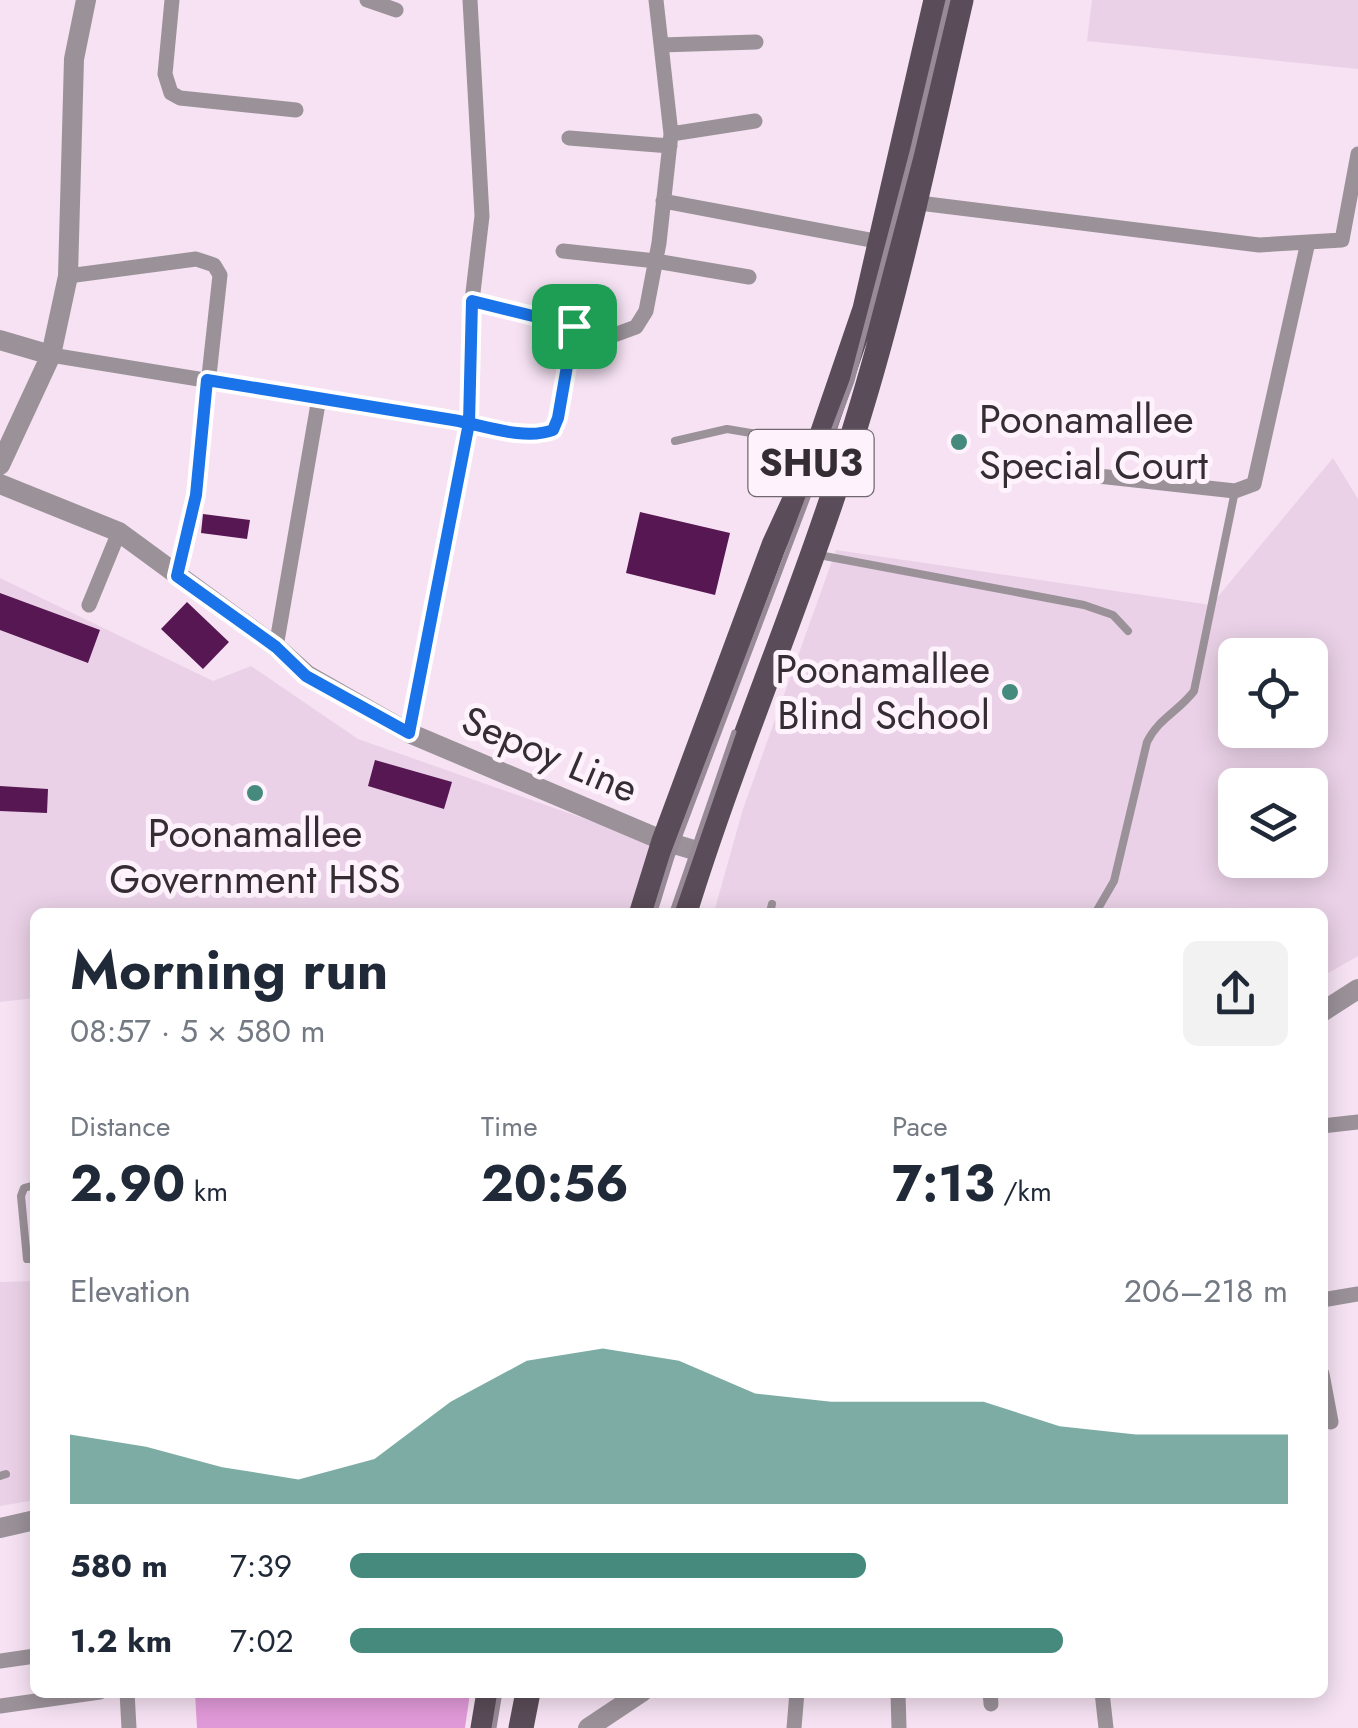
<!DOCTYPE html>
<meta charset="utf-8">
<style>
body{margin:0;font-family:Jost,sans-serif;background:#f2f2f3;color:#1f2937;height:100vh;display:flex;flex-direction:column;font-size:38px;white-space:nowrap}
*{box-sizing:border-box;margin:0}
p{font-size:32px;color:#747a83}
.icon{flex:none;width:55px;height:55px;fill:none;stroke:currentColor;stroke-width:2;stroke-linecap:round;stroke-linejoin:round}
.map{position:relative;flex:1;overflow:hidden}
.side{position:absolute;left:30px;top:908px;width:1298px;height:790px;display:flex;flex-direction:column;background:#fff;border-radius:15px;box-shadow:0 5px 25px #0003}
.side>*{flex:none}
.tools{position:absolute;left:1218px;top:638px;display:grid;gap:20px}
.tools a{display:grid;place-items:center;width:110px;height:110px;border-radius:15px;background:#fff;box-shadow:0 5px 25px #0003;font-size:50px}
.pin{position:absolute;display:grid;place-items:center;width:85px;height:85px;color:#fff;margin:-42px;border-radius:20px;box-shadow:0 5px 15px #0006}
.round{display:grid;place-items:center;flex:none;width:105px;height:105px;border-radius:15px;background:#f2f2f3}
.head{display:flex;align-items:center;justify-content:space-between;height:170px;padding:0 40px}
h1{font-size:55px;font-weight:700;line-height:75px}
.figures{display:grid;grid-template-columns:repeat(3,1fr);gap:15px;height:170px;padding:10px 40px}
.figures div{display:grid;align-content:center}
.figures b{font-size:50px;font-weight:700}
.figures small{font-size:28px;font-weight:400}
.figures p{font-size:28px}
.chart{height:280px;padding:20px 40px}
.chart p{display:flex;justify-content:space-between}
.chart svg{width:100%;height:180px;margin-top:10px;fill:#468a7e;opacity:.7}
ul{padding:0 40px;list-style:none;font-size:32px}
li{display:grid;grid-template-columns:160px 120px 1fr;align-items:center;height:75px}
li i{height:25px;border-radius:12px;background:#468a7e}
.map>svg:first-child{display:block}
.built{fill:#ead1e7;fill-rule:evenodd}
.green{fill:#e19ad9}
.building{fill:#571752}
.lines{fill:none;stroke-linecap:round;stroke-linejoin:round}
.service{stroke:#9b9299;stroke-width:8}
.minor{stroke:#9b9299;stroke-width:15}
.tertiary{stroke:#9b9299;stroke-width:20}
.primary{stroke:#5a4c58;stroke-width:25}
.rail{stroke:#988a96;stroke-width:5}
.route-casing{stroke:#fff;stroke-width:20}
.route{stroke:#1a73e8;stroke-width:12}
.poi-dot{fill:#468a7e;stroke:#fef2fc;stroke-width:4}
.labels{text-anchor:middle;stroke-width:10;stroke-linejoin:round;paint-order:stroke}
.shield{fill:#fef2fc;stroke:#71686f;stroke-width:2.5}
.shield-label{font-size:38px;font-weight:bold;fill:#342d33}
.poi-label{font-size:40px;fill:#342d33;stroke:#fef2fc;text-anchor:start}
.street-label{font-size:40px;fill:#342d33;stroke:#fef2fc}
</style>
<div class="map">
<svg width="1358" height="1728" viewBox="0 0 1358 1728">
<rect width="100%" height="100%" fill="#f6e2f3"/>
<path class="built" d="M1092,0H1358V69L1087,41Z
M1333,458L1358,499V956L1323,976L1322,912H714L743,809L836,550L1211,605ZM1235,655H1310V730H1235ZM1235,785H1310V860H1235Z
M0,578L213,681L251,666L358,739L662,846L642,912H35V998L0,1002Z
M35,1281V1500L0,1506V1282Z"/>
<path class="green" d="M195,1693V1692L470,1693L465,1728H197Z"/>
<path class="building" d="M640,512L730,533L715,595L626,573Z
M203,514L250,520L247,539L201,533Z
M0,593L100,630L88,663L0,630Z
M187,602L229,642L203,669L161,629Z
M375,760L452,782L444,809L368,786Z
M0,786L48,789L47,813L0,811Z"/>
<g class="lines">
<path class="service" d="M675,441L727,429L751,433L809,456
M819,555L1084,605L1113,615L1128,631
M770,912L772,904
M1096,912L1114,881L1147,742C1158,719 1179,711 1194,691L1235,491
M35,1185L24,1188L21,1196L27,1259H35
M0,1476L6,1474"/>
<path class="minor" d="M172,0L165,74L171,93L180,98L296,110
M367,0L396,10
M661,45L756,42
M671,134L755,121
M569,138L670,146
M663,201L881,242
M911,202L1259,245L1342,240L1358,154
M563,251L656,261L749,277
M68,276L196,259L214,265L220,275L196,495L177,576
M472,301L614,335L636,327L646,311L659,243L671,134L656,0
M51,355L541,435L553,430L558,418L575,326
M1080,474L1235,491L1254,484L1308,242
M89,605L119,532
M276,647L319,398
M409,733L469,423L472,301L482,216L470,0
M1322,1126L1358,1122
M1322,1300L1358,1294
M1322,1374L1331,1422
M0,1661L35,1656
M127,1692L129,1728
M990,1692L991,1704
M1102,1692L1106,1728
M898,1694L899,1728
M0,1706L100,1692
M794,1728L797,1692"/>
<path class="tertiary" d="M0,340L51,355
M0,465L51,355L68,276L74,59L86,0
M0,484L119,532L276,647L307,675L409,733L664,841L704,853
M1322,1012L1358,989
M0,1528L35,1520
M588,1728L642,1692"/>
<path class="primary" d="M642,912L664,841L774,545L814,458L865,309L936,0
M685,912C738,741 811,577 862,405C902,272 930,135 961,0
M483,1728L489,1692
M521,1728L528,1692"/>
<path class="rail" d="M655,912L672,857L852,381L912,152L948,0
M672,912L734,732
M494,1728L500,1692"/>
</g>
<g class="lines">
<g class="route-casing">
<path id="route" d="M574,326L558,418L553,430C524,441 483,425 453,420C371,407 289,394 207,380L196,495L177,576L276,647L306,676L409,733L469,423L472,301L574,326"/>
</g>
<use href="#route" class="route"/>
</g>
<g class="poi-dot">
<circle cx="959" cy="442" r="10"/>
<circle cx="1010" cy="692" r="10"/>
<circle cx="255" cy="793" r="10"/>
</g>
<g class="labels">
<rect class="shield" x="748.5" y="430" width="125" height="66" rx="8"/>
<g class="shield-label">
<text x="811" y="476">SHU3</text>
</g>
<g class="poi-label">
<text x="979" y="433">Poonamallee<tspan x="979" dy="46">Special Court</tspan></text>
<text x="990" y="683" text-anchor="end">Poonamallee<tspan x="990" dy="46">Blind School</tspan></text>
<text x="255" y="847" text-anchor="middle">Poonamallee<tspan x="255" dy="46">Government HSS</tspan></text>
</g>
<g class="street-label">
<text transform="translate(550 754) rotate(23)" y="14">Sepoy Line</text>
</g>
</g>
</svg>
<div class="tools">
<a><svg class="icon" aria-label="locate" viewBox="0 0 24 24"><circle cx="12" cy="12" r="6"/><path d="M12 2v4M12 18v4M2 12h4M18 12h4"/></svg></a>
<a><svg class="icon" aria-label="layers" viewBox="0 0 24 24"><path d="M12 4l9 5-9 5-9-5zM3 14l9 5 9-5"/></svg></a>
</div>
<div class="pin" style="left:574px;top:326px;background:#1e9e55"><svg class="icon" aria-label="arrive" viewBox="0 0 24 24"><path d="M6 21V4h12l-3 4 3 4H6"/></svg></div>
<section class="side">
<div class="head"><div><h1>Morning run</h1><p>08:57 · 5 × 580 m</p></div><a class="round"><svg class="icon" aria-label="share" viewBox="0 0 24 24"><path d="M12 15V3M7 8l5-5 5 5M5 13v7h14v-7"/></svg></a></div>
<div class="figures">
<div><p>Distance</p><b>2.90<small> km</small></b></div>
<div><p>Time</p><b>20:56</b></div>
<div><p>Pace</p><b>7:13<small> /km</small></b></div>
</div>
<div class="chart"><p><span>Elevation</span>206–218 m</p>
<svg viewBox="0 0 160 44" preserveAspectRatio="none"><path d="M0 44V27L10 30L20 35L30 38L40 33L50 19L60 9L70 6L80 9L90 17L100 19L110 19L120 19L130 25L140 27L150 27L160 27V44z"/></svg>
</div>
<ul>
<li><b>580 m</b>7:39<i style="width:55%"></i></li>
<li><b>1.2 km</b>7:02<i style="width:76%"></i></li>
</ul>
</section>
</div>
